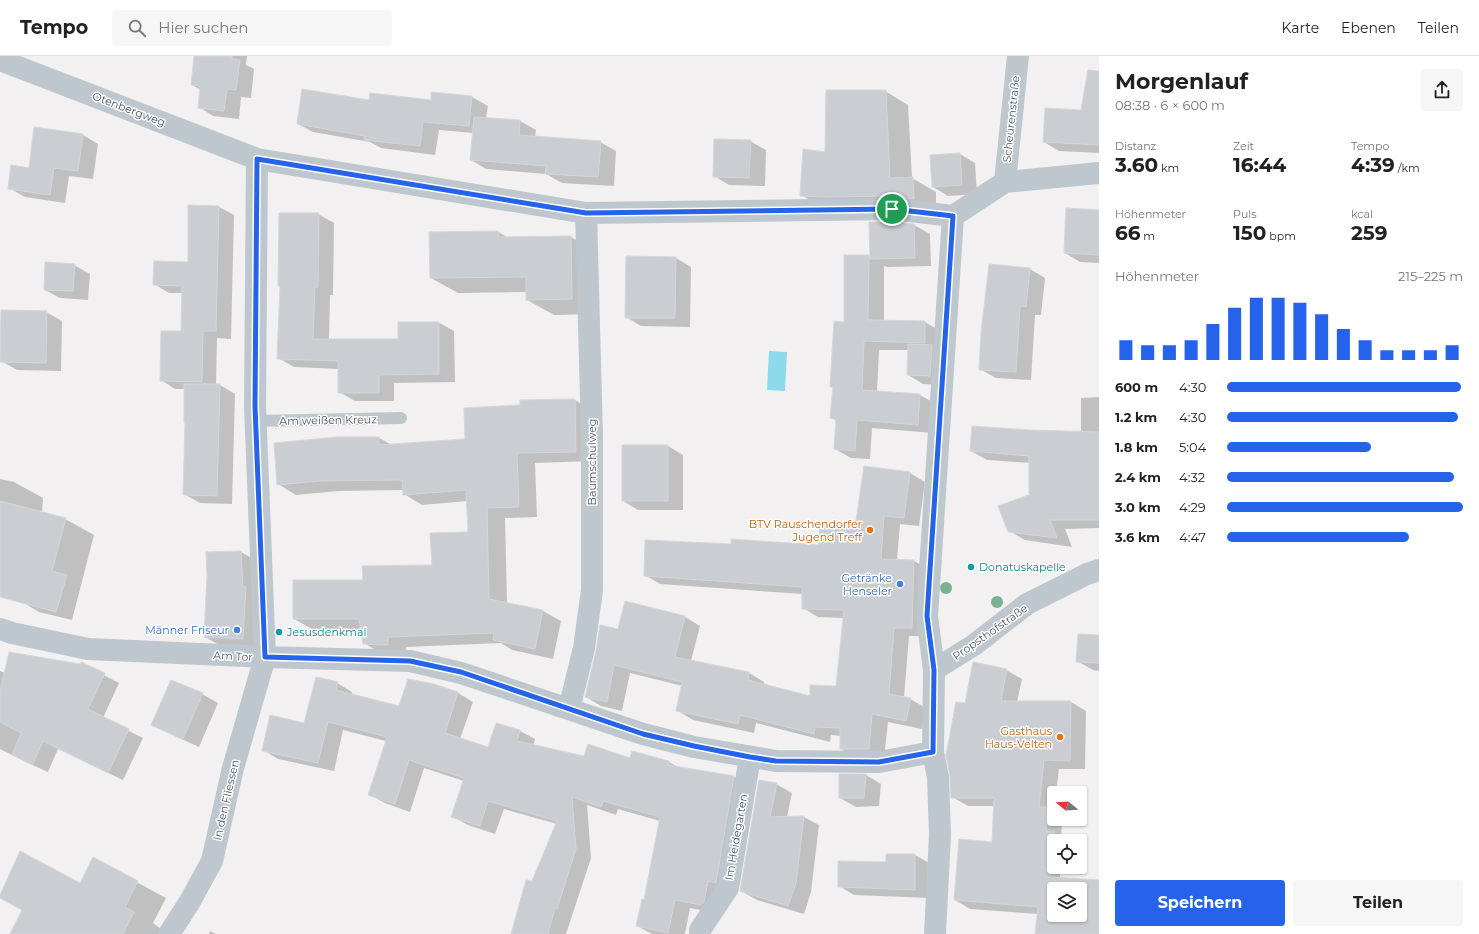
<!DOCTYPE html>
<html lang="de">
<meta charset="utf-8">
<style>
body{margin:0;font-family:Montserrat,sans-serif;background:#f6f6f6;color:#222;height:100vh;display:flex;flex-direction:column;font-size:15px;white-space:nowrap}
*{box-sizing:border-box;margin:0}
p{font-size:13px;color:#767676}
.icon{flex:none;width:22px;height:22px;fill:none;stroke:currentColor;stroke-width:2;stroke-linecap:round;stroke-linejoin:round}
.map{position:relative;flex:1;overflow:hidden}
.details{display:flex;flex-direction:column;background:#fff;width:380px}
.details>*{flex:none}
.needle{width:26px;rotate:288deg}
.buttons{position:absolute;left:1047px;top:730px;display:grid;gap:8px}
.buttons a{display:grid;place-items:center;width:40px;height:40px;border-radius:4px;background:#fff;box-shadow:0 1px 3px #0004;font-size:20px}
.pin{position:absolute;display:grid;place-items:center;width:34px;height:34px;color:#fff;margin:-17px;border:2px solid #fff;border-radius:50%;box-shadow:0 1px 4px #0007}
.round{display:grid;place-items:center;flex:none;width:42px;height:42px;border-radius:4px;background:#f6f6f6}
.headline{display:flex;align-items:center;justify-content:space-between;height:68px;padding:0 16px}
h1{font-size:22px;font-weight:700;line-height:30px}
.stats{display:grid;grid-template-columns:repeat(3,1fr);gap:6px;height:68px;padding:4px 16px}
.stats div{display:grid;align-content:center}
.stats b{font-size:20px;font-weight:700}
.stats small{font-size:11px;font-weight:400}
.stats p{font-size:11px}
.chart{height:112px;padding:8px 16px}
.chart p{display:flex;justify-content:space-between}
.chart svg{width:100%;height:72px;margin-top:4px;stroke:#2563eb;stroke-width:6}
.action{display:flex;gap:8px;margin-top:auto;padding:8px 16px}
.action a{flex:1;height:46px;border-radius:4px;background:#2563eb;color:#fff;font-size:16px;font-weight:700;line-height:46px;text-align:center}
.action a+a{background:#f6f6f6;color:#222}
ul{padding:0 16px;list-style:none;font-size:13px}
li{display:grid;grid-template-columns:64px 48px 1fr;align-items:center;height:30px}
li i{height:10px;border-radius:5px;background:#2563eb}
header{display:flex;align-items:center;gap:24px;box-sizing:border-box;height:56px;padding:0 20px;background:#fff;border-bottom:1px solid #e0e0e0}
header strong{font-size:19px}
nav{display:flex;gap:22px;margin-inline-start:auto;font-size:14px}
.search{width:280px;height:36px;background:#f6f6f6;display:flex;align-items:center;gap:10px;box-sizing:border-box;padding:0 14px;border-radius:4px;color:#767676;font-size:15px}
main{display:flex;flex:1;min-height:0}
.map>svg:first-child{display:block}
.water{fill:#8ddbea}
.shadow{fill:#0003;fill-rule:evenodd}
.building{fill:#cacdd2;stroke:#d4d6db;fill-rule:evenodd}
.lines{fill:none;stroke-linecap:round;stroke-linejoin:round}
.lane{stroke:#bec7ce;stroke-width:12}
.street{stroke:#bec7ce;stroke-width:22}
.tree{fill:#7bb193}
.route-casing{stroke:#fff;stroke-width:8}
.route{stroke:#2563eb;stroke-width:5}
.food-dot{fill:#e8710a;stroke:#fff;stroke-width:1.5}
.culture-dot{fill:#0f9aa8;stroke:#fff;stroke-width:1.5}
.shop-dot{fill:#3f7fe0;stroke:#fff;stroke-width:1.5}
.labels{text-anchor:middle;stroke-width:3;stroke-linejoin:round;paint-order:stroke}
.street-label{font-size:11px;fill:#48545d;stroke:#fff}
.food-label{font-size:11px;fill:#c56008;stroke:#fff;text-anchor:end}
.culture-label{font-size:11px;fill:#0d838f;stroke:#fff;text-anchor:start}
.shop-label{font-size:11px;fill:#366cbe;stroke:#fff;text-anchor:end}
</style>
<header>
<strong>Tempo</strong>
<div class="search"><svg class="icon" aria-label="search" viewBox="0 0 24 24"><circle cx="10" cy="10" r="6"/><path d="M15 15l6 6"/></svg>Hier suchen</div>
<nav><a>Karte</a><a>Ebenen</a><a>Teilen</a></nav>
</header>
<main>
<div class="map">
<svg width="1099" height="878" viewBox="0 0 1099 878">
<rect width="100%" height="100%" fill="#f2f0f0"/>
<path class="water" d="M769,295L787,296L785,335L767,334Z"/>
<path class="shadow" d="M195,0H247L246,9L254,13L251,42L241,41L239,63L213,60L199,51L201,34L192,29Z
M885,35L908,49L912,122L936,136V155L824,152L801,139L826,97Z
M432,37L472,41L488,50L486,62L520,65L536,74L535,81L600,86L616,95L614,130L562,127L546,118L486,113L471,104L473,77L439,74L435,99L381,92L370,86L313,76L298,68L370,45H432Z
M1099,44V97L1059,95L1044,86L1081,55Z
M83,79L98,88L93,123L69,120L65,147L25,141L9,132L30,113Z
M750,85L766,94L765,130L729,129L714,120Z
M960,98L975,107L977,138L948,140L933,131Z
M189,150L219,151L234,159L231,283L217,282L216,329H220L235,338L232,448L200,447L184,438L186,368L185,333H175L161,324L182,276L183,237H169L154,228L189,207Z
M1099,155V207L1080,206L1065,197Z
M318,158L334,167L333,239H330L329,284H399L438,266L454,275L455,326L394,327V345H355L339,336V313L294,311L278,302L281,231L279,230Z
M891,167L914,169L930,178L931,210L887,211L884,210V265L925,266L940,275L945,329L923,328L908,319L909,294H879L877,336L920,339L936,348L933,377L872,372L870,403L851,402L835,393L837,365L831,362L834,332L832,330L845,267L869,200L871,201Z
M498,176L509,182L571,181L598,197V258L554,259L527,244V236L458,237L431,222L430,177Z
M676,202L691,211L690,271L641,270L626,261Z
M74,209L90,218L88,244L60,242L45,234Z
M1030,213L1045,222L1041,259H1035L1031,324L996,322L980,313Z
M46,256L62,265L61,315L17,314L1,305Z
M1099,341V472L1065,473L1072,491L1025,484L1009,475L1030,439V407L987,404L971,395L1081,376V342Z
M575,344L593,355L594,405L535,407L537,461L505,462L507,547L543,555L561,565L553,603L512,594L501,587L406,591V598H382L364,587L362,573H312L294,563L364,525L433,510L469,476L468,445L422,449L404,438V434L338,435L296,439L278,428L379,382L392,389L466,384L521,350Z
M668,390L683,399V454H638L623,445Z
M910,417L925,426L919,470L900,468L897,504L914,505L930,514L928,580H909L904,642L910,643L926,652L922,673L888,666L884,702H856L841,693V680L831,679L830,686L756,667L754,677L693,664L678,655L683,630L630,617L622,655L601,650L586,641L619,574L685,561L700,570L691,605L749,617L764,626V629L811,641L837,631L844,562L818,561L803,552V538L660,528L645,519L732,490H819L856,473Z
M0,423L14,426L43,442L42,457L65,463L94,479L72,564L39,556L24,547L0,540Z
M241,496L257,505L259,592L221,590L205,581L208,520L207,497Z
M1099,580V615L1093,614L1077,605Z
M88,611L119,627L103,662L143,682L123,724L58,693L48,716L28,707L0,693V615L5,617Z
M1006,614L1022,623L1017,646H1071L1086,655L1085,713H1059L1056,737H1054V763H1062L1061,785H1054V811H1060V822L1099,825V878H1036L1038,858L970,853L955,844L993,787L994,750H968L952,741L966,649ZM1054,833H1080V859H1054Z
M337,627L352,636V639L400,651L434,629L458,637L473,646L460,683L489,693L520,675L535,683L533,690L584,701L669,706L680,712L734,721L749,730L717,857L690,852L685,878H652L637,870L645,845L660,765L618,753L616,759L587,749L591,802L566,878H512L557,768L504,753L495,778L468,769L453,761L464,725L424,712L410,756L385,747L370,739L386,685L343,674L334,715L278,703L263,694L305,668Z
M202,638L218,647L199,691L168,677L153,669Z
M866,719L881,728L879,750L856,751L840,742Z
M776,728L792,737L787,761H804L819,769L811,836L804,858L757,844L741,835Z
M887,799H915L931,808L930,842L854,839L839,830L887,807Z
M94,803L166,842L153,867L161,873L159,878H11L81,828Z
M210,875L216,878H209Z"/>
<path class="building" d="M194,0H232V3L240,4L236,34L227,33L224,55L198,52L200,30L191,29Z
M1088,14L1099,15V89L1043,86L1045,52L1081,54Z
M302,33L369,44L370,37L431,44V36L472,40L469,70L423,66L420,90L364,84L365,80L297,68Z
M826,34H886L890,122L913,121L914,143L892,140L826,141L800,140L803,93L825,96Z
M474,61L520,64L519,79L601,85L598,121L545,118L546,110L470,104Z
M34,71L83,78L78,115L54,112L50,139L8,133L11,109L29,112Z
M714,83L751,84L749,122L713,121Z
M960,97L962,129L932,131L930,99Z
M188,149L219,150L216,275H203L202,326L160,325L161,275H181L182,230L153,229L154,205L188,206Z
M1066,152L1099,154V199L1064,197Z
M279,157H319L318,231H315L313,283H398V266H439V318L379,319V337H338V305L277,303L280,230H278Z
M869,166H891L914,168L915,202L870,203Z
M498,175V181L571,180L572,243L526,244V221L430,222L429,176Z
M844,199H869L868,264L925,265V287L864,285L862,334L920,338L918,369L857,364L855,395L834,393L836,363L830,362L833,331H830L834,265L844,266Z
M626,200L676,201L675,262H625Z
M45,206L75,208L73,235L44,234Z
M989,208L1030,212L1026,251L1020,250L1016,316L979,314L981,277Z
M1,254L47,255L46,307L0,306Z
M908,288L932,289L930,320L907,319Z
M184,328H220L217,440L183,439L185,367H184Z
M575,343L576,396L517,397L519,451L487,452L489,543L543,554L535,593L493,584L494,577L388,581V589L363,588L359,563H293V524H363L362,510L432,509L430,477L468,476L466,434L403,439L402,424L319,425L277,429L274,387L338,381H379V389L465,383L464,352L520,349V344Z
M972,370L1030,374L1099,376V464H1050L1057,482L1008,476L998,450L1029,439V400L970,395Z
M622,389H668V445H622Z
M864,410L910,416L904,462L884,460L881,503L914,504L912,572H894L889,638L911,642L906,665L872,658L869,693H840V672L815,671L814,678L740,659L738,668L676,655L682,626L614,609L607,646L585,641L596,595L600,569L618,573L625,545L685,560L675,601L749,616L748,624L810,640V629L836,630L844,554L802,553V531L644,520L645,484L731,488V483L819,489L820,469L855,472Z
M0,445L66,462L52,515L67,519L56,556L0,541Z
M241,495L243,531H246L243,583L204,581L207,520L206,496Z
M1078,578L1099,579V607L1076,606Z
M9,596L80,608L81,606L105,617L88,653L129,673L108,717L43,685L33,708L12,699L21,677L0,666V636Z
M973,606L1007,613L1001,645H1071L1070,705L1044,704L1039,751H1047L1046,775H1054V821L1099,824V878H1035L1038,851L954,844L959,783L992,786L994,742H951L950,719L946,699L956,646L965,647ZM1054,833H1080V859H1054Z
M316,621L338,626L336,634L399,650L408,623L434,628L458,636L445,677L488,691L496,667L520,674L517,685L584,700L588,688L630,702L632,695L669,705L668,709L734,720L716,827L708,825L704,846L701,849L675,844L668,877L636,870L642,843L644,844L660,761L603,745L601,751L572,741L576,793L557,853L555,852L548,878H511L526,824L532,825L557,765L488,745L480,770L451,761L464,722L409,704L395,748L368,739L387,681L328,666L318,707L262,695L270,659L304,667Z
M171,624L203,637L183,683L151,669Z
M839,718H866L864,742H839Z
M759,724L777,727L770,761L804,760L796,827L788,850L740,835Z
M20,795L80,827L93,801L138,825L125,851L134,856L123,878H10L22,854L0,842V839Z
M886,798H915V834L838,831V805L886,806Z"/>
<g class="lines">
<path class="lane" d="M255,365L401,362"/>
<path class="street" d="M0,4L257,103L586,157L892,153L953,160
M1005,126L1018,0
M953,160L1005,126L1099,117
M0,573L12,577L88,593L265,601L410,605L461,617L643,678L694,691L776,705L879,706L933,696
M934,614L974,589L1027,548L1087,518L1099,514
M569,653L584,592L592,534V380L586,157
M169,878L189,847L212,805L233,712L265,601L255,350L257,103
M700,878V874L728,832L750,701
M935,878L940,779L938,721L933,696L934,614L927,560L953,160"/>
</g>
<g class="tree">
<circle cx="946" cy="532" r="6"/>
<circle cx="997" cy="546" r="6"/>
</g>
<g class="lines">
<g class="route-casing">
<path id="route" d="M257,103L586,157L892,153L953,160L927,560L934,614L933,696L879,706L776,705L750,701L694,690L643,678L461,616L410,605L265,601L255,350Z"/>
</g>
<use href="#route" class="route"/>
</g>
<g class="food-dot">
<circle cx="870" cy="474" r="4"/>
<circle cx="1060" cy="681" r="4"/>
</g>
<g class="culture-dot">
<circle cx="971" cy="511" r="4"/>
<circle cx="279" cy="576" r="4"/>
</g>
<g class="shop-dot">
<circle cx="900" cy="528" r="4"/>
<circle cx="237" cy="574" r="4"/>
</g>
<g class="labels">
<g class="street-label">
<text transform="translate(129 53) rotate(21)" y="4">Otenbergweg</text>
<text transform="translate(1011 63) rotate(-84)" y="4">Scheurenstraße</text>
<text transform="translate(328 364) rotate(-1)" y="4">Am weißen Kreuz</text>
<text transform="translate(592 406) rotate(-90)" y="4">Baumschulweg</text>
<text transform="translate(990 576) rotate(-35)" y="4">Propsthofstraße</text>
<text transform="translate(233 600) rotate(3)" y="4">Am Tor</text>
<text transform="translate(226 744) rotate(-77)" y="4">In den Fliessen</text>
<text transform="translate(736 781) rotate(-80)" y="4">Im Heidegarten</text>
</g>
<g class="food-label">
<text x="862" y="472">BTV Rauschendorfer<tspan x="862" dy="13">Jugend Treff</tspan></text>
<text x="1052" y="679">Gasthaus<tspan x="1052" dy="13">Haus-Velten</tspan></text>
</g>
<g class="culture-label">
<text x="979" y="515">Donatuskapelle</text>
<text x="287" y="580">Jesusdenkmal</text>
</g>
<g class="shop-label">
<text x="892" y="526">Getränke<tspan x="892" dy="13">Henseler</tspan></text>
<text x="229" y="578">Männer Friseur</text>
</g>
</g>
</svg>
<div class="buttons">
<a><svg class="needle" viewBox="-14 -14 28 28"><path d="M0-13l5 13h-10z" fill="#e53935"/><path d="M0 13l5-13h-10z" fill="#767676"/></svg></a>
<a><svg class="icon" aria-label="locate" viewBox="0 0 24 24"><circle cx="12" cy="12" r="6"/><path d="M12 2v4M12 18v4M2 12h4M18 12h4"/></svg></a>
<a><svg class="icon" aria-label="layers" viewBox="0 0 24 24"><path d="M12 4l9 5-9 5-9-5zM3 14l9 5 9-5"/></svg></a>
</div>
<div class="pin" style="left:892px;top:153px;background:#1e9e55"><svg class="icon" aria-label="arrive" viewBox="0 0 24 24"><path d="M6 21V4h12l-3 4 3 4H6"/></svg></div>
</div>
<section class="details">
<div class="headline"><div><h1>Morgenlauf</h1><p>08:38 · 6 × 600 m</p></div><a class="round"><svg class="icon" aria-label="share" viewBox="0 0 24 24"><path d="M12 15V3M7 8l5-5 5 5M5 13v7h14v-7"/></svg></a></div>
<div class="stats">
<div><p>Distanz</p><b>3.60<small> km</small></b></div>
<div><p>Zeit</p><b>16:44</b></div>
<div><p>Tempo</p><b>4:39<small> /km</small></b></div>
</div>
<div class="stats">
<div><p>Höhenmeter</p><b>66<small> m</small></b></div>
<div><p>Puls</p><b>150<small> bpm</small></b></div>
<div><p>kcal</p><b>259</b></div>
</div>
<div class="chart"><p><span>Höhenmeter</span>215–225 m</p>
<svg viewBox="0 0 160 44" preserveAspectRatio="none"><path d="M5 44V32M15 44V35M25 44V35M35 44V32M45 44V22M55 44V12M65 44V6M75 44V6M85 44V9M95 44V16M105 44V25M115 44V32M125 44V38M135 44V38M145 44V38M155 44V35"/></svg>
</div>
<ul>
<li><b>600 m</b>4:30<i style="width:99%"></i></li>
<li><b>1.2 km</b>4:30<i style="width:98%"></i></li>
<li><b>1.8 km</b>5:04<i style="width:61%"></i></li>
<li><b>2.4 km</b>4:32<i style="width:96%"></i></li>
<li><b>3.0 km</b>4:29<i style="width:100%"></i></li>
<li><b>3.6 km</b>4:47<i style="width:77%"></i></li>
</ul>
<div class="action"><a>Speichern</a><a>Teilen</a></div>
</section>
</main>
